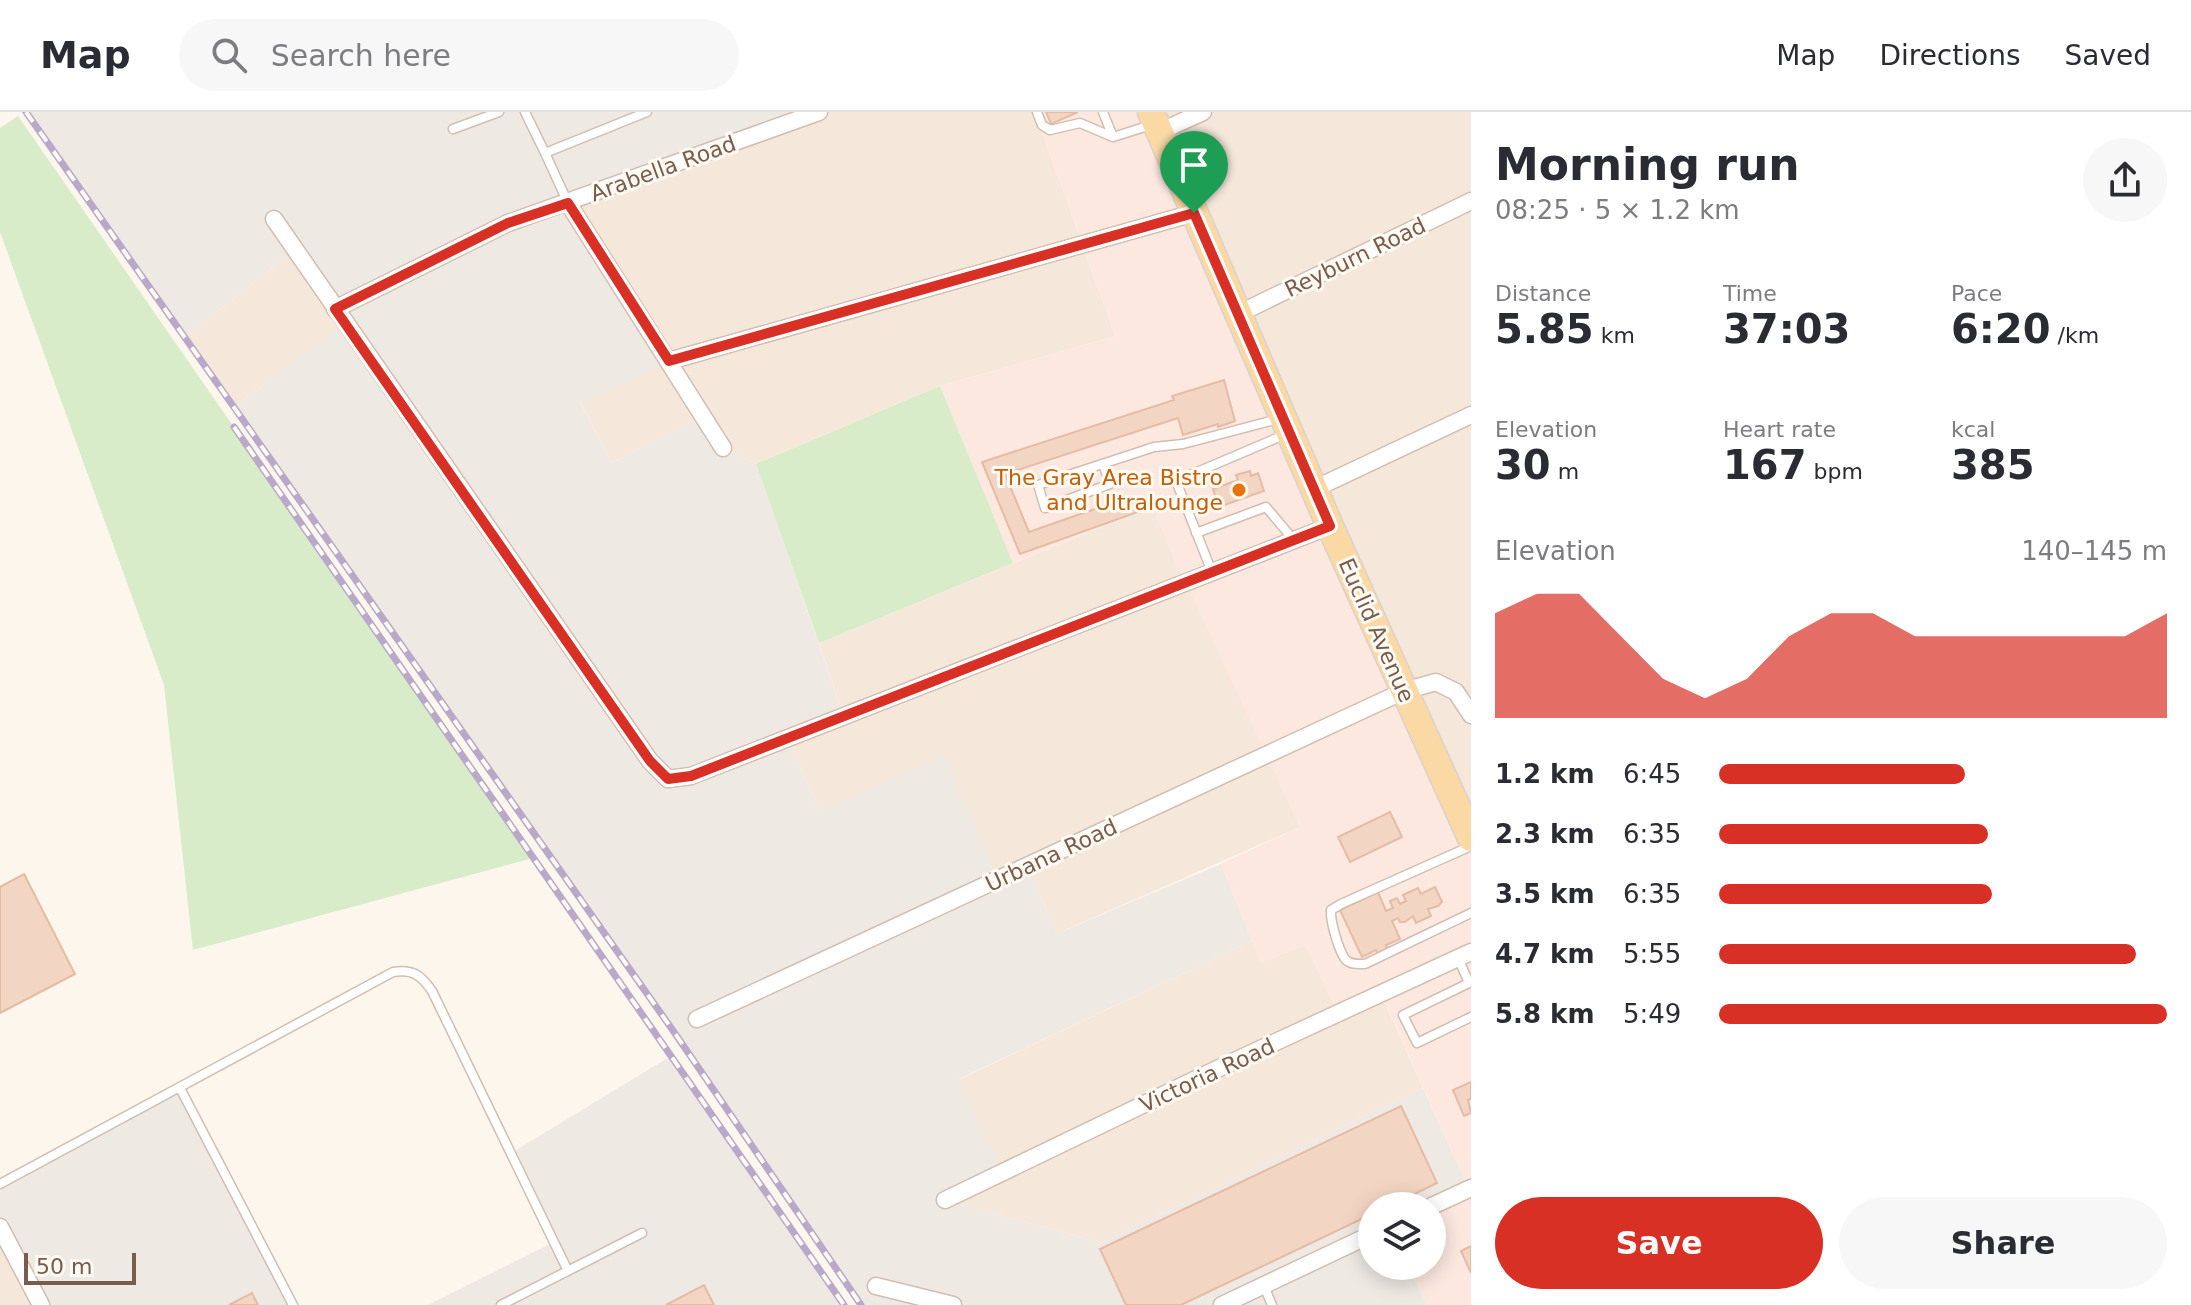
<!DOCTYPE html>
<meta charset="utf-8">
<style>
body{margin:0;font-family:"DejaVu Sans",sans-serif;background:#f7f7f7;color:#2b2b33;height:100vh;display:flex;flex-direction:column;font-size:30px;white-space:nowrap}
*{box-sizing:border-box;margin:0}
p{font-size:26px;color:#7c7c81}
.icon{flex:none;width:44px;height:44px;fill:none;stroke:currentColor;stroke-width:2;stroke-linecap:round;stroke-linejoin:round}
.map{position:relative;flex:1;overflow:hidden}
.drawer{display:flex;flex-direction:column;background:#fff;width:720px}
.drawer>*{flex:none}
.fabs{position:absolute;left:1358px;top:1080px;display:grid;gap:16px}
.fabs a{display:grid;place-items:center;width:88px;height:88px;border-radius:50%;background:#fff;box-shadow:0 4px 20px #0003;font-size:40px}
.scale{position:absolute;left:24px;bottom:20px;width:112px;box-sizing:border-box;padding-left:8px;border:4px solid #7a5c4d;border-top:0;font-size:22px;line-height:28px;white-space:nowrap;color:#7a5c4d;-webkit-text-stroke:6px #fffaf3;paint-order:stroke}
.pin{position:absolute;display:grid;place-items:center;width:68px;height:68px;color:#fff;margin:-82px -34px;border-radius:50% 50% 50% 0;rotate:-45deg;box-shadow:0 0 8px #0007}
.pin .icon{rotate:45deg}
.round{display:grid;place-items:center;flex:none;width:84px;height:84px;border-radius:42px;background:#f7f7f7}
.overview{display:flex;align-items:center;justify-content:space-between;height:136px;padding:0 24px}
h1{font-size:44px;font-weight:700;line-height:60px}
.stats{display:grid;grid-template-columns:repeat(3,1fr);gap:12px;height:136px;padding:8px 24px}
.stats div{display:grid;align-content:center}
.stats b{font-size:40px;font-weight:700}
.stats small{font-size:22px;font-weight:400}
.stats p{font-size:22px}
.chart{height:224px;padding:16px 24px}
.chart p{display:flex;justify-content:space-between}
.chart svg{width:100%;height:144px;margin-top:8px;fill:#d93025;opacity:.7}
.action{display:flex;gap:16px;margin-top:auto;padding:16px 24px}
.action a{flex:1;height:92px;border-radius:48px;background:#d93025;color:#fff;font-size:32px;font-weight:700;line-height:92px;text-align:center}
.action a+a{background:#f7f7f7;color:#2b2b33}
ul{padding:0 24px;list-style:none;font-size:26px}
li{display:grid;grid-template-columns:128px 96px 1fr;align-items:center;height:60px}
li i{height:20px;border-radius:10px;background:#d93025}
header{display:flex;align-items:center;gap:48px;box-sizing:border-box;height:112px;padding:0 40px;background:#fff;border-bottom:2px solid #e1e1e2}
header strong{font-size:38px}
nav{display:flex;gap:44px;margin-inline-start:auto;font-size:28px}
.search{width:560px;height:72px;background:#f7f7f7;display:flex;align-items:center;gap:20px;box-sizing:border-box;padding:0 28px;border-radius:44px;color:#7c7c81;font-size:30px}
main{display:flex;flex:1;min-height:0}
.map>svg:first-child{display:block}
.residential{fill:#f5e8da}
.commercial{fill:#fde8e0}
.industrial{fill:#efe9e4}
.green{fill:#d8ecc9}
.building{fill:#f3d5c3;stroke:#e6bba3;stroke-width:2}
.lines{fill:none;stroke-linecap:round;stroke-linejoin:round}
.service-casing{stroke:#d1beb0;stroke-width:11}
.minor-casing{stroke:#d1beb0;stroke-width:19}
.primary-casing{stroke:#dad1cd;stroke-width:29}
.service{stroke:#fff;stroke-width:8}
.minor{stroke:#fff;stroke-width:16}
.primary{stroke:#fbd9a5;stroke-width:26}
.rail-casing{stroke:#b9a8c9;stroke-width:7}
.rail{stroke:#fffaf3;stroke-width:4;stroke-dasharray:12;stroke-linecap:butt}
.route-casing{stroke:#fff;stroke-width:16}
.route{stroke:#d93025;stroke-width:10}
.food-dot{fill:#e8710a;stroke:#fffaf3;stroke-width:3}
.labels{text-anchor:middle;stroke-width:6;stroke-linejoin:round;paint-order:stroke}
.street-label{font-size:22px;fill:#7a5c4d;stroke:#fffaf3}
.food-label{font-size:22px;fill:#c56008;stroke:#fffaf3;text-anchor:end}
</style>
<header>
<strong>Map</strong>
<div class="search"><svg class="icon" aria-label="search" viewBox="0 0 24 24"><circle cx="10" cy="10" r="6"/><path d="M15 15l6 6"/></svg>Search here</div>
<nav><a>Map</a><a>Directions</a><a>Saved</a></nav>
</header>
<main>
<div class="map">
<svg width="1471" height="1193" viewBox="0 0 1471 1193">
<rect width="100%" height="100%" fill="#fdf6ec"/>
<path class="residential" d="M819,0H1035L1115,224L940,274L756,352L723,336L703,304L612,351L581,291L668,249L568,91Z
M1151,0H1471V726Z
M295,138L345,211L234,295L185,225Z
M1153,394L1300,715L1056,822L1028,754L999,767L819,699L789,626L844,604L819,531Z
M1252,829L1261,850L1305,833L1381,882L1423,976L1101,1131L945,1088L1003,1060L958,968Z
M0,1115L41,1193H0Z"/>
<path class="commercial" d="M1035,0H1151L1471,726V1193H1427L1408,1154H1432V1094L1469,1077L1381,882L1338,902L1305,833L1261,851L1221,752L1300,715L1180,458H1178L1153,395L1013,451L940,274L1115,224Z"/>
<path class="industrial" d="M26,0H819L569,90L669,249L581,292L612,351L703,304L723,336L756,352L844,604L789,626L819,699L945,644L998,767L1028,754L1056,822L1221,752L1252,829L959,967L1003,1060L946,1088L1101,1131L1423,976L1469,1077L1432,1094H1372V1154H1408L1427,1193H861L674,920L234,295L344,211L295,138L185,225Z
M671,944L844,1193H428L554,1130L511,1041Z
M180,976L293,1193H41L0,1115V1072Z"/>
<path class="green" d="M18,4L533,746L193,838L164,573L0,120V16Z
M940,274L1013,451L819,531L756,352Z"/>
<path class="building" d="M1046,0H1078L1051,12Z
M1224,268L1235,309L1218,315V312L1183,323L1178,306L1005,362L1029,420L1132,384L1138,400L1020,442L982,350L1174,288L1172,284Z
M1250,359L1251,364L1258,361L1264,379L1219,395L1213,377L1238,368L1236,363Z
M1390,700L1402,725L1350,750L1338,725Z
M24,762L75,862L0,901V775Z
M1435,775L1442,790L1438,794L1428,797L1431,804L1416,811L1413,804L1405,810H1400L1398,806L1392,809L1400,827L1386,833L1388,838L1378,842L1376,838L1362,845L1340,798L1378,780L1386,799L1393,796L1390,789L1397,786L1400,792L1406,789L1403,783L1418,776L1421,782Z
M1471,970V987L1468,988L1471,1001L1464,1004L1453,978Z
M1401,994L1437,1071L1390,1094H1372V1102L1181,1193H1126L1100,1137Z
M1471,1134V1161L1461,1139Z
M704,1173L714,1193H666Z
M252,1181L258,1193H229Z"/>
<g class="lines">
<g class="service-casing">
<path id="service" d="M525,0L545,41
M1037,0L1042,13L1050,18L1080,11L1113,25L1151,13
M1103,0L1113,25
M453,17L499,0
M568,91L545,41L647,0
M1103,352L1110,372L1045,396L1038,373L1154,335L1183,332L1278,307
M1196,421L1266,395L1293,427
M1212,460L1176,369L1284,323
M1471,734L1341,792L1331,798C1330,809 1339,840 1346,848C1351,853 1359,852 1365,852L1471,801
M1458,846L1469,871L1403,903L1417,931L1471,905
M180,976L293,1193
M0,1072L393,860C413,857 421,863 432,879L568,1159
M1264,1174L1272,1193
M501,1193L642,1121"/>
</g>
<g class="minor-casing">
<path id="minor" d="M1159,20L1203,0
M568,91L723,336
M274,107L650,649L668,667L691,664L1330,414
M335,197L508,111L819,0
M1238,202L1471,89
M669,249L1194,101
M1314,377L1471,303
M697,907L1404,579L1436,570L1456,580L1471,603
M945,1088L1217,957L1471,840
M1432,1094L1471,1076
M0,1115L41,1193
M876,1174L953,1193
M1222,1193L1372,1122"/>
</g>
<g class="primary-casing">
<path id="primary" d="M1151,0L1330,414L1471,726"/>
</g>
<use href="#service" class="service"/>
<use href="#minor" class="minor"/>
<use href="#primary" class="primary"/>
<g class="rail-casing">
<path id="rail" d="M26,0L674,920L861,1193
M234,315L844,1193"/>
</g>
<use href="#rail" class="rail"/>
</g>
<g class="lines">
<g class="route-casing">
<path id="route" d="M568,91L669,249L1194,101L1330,414L691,664L668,667L650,649L335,197L508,111Z"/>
</g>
<use href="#route" class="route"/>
</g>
<circle class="food-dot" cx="1239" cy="378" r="8"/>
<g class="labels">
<g class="street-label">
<text transform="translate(663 56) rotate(-20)" y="8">Arabella Road</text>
<text transform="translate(1355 145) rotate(-26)" y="8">Reyburn Road</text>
<text transform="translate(1377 518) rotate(66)" y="8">Euclid Avenue</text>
<text transform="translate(1051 743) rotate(-25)" y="8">Urbana Road</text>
<text transform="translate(1207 963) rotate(-25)" y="8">Victoria Road</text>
</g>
<g class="food-label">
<text x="1223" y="373">The Gray Area Bistro<tspan x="1223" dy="25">and Ultralounge</tspan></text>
</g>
</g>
</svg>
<div class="fabs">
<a><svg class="icon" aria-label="layers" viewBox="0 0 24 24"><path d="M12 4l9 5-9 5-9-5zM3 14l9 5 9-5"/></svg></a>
</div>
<div class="scale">50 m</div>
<div class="pin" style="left:1194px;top:101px;background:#1e9e55"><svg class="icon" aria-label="arrive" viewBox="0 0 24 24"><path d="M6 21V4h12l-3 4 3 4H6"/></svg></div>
</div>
<section class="drawer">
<div class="overview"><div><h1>Morning run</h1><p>08:25 · 5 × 1.2 km</p></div><a class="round"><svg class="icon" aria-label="share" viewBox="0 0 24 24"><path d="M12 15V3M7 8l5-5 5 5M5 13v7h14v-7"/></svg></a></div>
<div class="stats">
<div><p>Distance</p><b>5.85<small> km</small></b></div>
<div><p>Time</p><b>37:03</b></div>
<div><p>Pace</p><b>6:20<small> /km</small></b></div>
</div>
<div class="stats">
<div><p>Elevation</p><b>30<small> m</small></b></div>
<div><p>Heart rate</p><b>167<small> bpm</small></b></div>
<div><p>kcal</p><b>385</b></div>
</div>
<div class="chart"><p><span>Elevation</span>140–145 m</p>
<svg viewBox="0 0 160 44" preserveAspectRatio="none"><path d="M0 44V12L10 6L20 6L30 19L40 32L50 38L60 32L70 19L80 12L90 12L100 19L110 19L120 19L130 19L140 19L150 19L160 12V44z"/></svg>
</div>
<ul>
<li><b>1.2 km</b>6:45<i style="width:55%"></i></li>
<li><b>2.3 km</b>6:35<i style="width:60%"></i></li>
<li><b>3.5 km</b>6:35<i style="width:61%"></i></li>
<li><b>4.7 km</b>5:55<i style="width:93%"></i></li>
<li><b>5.8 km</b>5:49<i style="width:100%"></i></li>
</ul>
<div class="action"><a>Save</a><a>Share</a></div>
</section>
</main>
